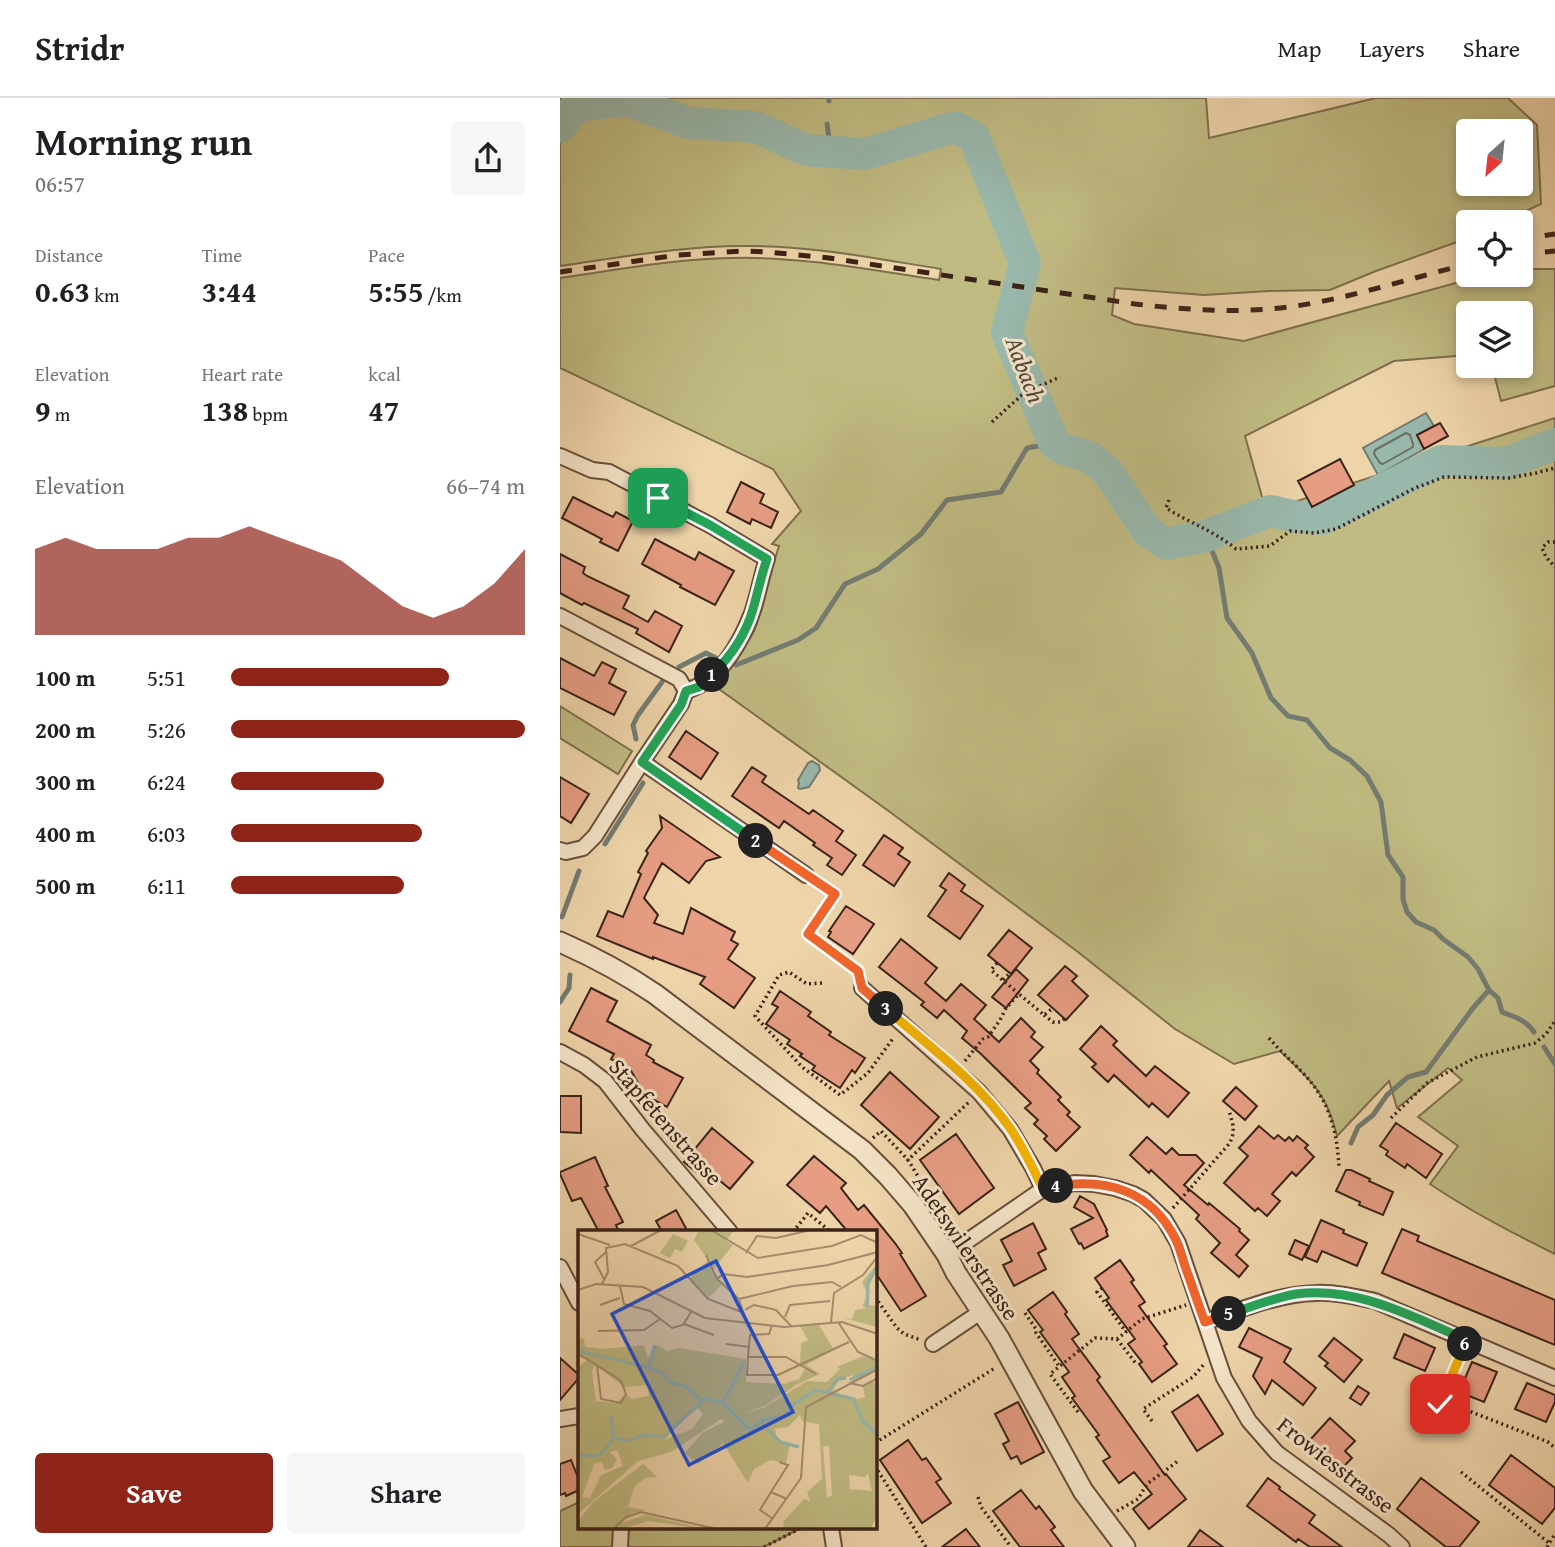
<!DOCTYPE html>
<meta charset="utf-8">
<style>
body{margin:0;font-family:"Gentium Book Plus",serif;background:#f6f6f6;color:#202124;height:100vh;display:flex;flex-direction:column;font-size:26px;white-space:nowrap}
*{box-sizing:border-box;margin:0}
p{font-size:23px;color:#757577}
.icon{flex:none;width:38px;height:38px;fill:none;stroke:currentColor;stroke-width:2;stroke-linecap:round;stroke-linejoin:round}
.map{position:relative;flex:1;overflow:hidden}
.panel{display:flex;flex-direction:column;background:#fff;width:560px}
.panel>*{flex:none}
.needle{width:46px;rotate:207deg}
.fabs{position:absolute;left:896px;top:21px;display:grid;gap:14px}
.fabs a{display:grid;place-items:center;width:77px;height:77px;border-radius:7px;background:#fff;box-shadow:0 4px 10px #0003;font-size:35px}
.pin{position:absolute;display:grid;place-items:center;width:60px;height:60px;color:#fff;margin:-30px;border-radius:14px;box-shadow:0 4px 10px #0006}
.km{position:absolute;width:35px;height:35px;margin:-18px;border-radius:50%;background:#222;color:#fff;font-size:19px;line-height:35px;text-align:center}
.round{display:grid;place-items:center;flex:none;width:74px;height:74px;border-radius:7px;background:#f6f6f6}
.headline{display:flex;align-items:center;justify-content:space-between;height:119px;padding:0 35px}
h1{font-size:38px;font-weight:800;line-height:52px}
.stats{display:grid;grid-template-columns:repeat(3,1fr);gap:10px;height:119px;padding:7px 35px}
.stats div{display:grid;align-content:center}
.stats b{font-size:30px;font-weight:800}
.stats small{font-size:19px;font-weight:400}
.stats p{font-size:19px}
.chart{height:196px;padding:14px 35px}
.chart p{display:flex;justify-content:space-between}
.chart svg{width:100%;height:126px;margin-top:7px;fill:#8f2418;opacity:.7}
.button{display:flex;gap:14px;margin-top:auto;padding:14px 35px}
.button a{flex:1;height:80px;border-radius:7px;background:#8f2418;color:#fff;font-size:28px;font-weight:800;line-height:80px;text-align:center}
.button a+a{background:#f6f6f6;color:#202124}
ul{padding:0 35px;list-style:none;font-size:23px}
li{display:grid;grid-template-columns:112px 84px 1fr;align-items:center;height:52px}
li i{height:18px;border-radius:9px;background:#8f2418}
header{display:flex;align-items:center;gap:42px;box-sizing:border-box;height:98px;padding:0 35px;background:#fff;border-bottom:2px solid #e0e0e0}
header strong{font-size:33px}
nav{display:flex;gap:38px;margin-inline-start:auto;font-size:24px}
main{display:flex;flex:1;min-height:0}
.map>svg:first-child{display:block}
.green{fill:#c0bb82;stroke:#7e6f4d;stroke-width:2;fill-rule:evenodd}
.water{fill:#99b8ac;stroke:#737c71;stroke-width:2}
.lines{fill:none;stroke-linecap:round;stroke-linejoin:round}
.shore{stroke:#6a6e62;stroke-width:2}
.stream{stroke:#737c71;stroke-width:5}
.river{stroke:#99b8ac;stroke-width:32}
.building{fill:#e69d83;stroke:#3b2318;stroke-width:2}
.minor-casing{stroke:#684f3c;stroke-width:18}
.tertiary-casing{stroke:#684f3c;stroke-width:23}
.path{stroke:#3b2318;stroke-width:3.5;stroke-dasharray:2 3.5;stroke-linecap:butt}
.minor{stroke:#f4e3c7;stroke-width:14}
.tertiary{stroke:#f4e3c7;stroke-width:19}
.rail{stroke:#3b2318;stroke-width:5;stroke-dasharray:12 12;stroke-linecap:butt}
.split-1-casing{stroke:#fff;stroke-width:14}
.split-2-casing{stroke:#fff;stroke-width:14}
.split-3-casing{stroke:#fff;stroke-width:14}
.split-4-casing{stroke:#fff;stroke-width:14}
.split-5-casing{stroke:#fff;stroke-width:14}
.split-6-casing{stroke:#fff;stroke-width:14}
.split-7-casing{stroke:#fff;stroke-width:14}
.split-1{stroke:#22a559;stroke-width:9}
.split-2{stroke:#22a559;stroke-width:9}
.split-3{stroke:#f0652b;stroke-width:9}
.split-4{stroke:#f5b400;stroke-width:9}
.split-5{stroke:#f0652b;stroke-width:9}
.split-6{stroke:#22a559;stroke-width:9}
.split-7{stroke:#f5b400;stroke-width:9}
.labels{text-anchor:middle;stroke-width:6;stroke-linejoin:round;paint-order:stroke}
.street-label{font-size:23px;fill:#3b2318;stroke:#f4e3c7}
.water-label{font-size:24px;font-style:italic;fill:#52483d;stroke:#f4e3c7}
.inset-river{fill:none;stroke:#99b8ac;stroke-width:3.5}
.inset-road{fill:none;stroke:#a68d6f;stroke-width:2}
.view{fill:#1d4ed8;fill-opacity:0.15;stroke:#1d4ed8;stroke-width:3.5}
.inset-edge{fill:none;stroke:#3b2318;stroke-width:3.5}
</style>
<header>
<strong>Stridr</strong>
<nav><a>Map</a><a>Layers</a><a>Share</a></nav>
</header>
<main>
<section class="panel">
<div class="headline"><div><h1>Morning run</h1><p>06:57</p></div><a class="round"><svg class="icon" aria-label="share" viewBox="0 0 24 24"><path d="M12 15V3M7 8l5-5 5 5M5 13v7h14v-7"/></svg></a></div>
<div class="stats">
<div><p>Distance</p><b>0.63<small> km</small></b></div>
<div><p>Time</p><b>3:44</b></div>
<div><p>Pace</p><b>5:55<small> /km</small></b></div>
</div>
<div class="stats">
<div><p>Elevation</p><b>9<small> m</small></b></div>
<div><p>Heart rate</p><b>138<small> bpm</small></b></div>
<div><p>kcal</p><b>47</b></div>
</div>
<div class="chart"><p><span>Elevation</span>66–74 m</p>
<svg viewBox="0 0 160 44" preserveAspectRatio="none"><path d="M0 44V14L10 10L20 14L30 14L40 14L50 10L60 10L70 6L80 10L90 14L100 18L110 26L120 34L130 38L140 34L150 26L160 14V44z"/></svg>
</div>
<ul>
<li><b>100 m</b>5:51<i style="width:74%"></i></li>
<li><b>200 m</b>5:26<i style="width:100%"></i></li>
<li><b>300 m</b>6:24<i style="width:52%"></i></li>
<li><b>400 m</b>6:03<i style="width:65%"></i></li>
<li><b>500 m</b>6:11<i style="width:59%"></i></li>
</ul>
<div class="button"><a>Save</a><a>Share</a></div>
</section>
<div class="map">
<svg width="995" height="1449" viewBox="0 0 995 1449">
<rect width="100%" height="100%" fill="#eed4a9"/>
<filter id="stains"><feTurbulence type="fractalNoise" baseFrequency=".00286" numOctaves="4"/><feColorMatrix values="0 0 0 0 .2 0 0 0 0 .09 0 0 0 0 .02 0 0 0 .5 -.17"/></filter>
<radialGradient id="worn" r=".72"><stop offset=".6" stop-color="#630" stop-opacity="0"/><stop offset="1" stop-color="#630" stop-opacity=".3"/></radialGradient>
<path class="green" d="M0,0H646L649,40L816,0H948L977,27L981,106L942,124H908V140L816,173L770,192L709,193L644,197L555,190L552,217L574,226L684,243L925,177H961V171H995V288L941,303L932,268H961V215H908V257L834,263L685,338L706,413L995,320V1156C952,1135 910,1113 870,1086L898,1048L858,1019L902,982L888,970L837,1010L829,983L777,1038C775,1031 773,1023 770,1016C761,990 739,971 720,953L674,966L615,931L518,854L330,714L152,586C166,571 185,552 194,533C201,518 202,499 205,483H208L219,448L212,446L241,413L213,371L0,270V180C56,172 113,161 171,160C240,158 310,172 379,182L381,171C318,161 254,148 191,148C127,147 63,159 0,168ZM908,33H961V86H908Z
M0,608L72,653L58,676L0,640Z
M19,1404V1430H241L204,1449H0V1413Z"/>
<path class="water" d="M866,315L874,328L857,337L864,351L818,377L803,350Z
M252,663L259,667L260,672L249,689L240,691L238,690L239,685L238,682L248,665Z"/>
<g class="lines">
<path class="shore" d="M846,335L850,337L853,346V349L823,366L820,365L814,356L815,352Z"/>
<path class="stream" d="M268,0L269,3
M267,26L271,54
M646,438L659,470L667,520L692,555L711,600L728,618L747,622L770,650L790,662L807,678L821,704L828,757L843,779V801L847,814L856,824L874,832L883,841L908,859L918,871L929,892L938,900L942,914C955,919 966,922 974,934
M176,567L238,542L256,530L285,486L318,471L361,436L387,402L441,394L467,350L494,345
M119,569L146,555L156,560
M76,641L73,627L78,617L102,584
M45,746L83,685
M2,819L19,773
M0,904L9,890L10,877
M984,949L995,966
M791,1045L798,1029L813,1017L827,997L848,979L866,974L913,910L929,892"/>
<path class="river" d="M0,29L16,8L67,2L128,25L196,29L246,52L305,56L395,29L414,39L465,165L447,234L494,345L503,351L530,359L548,374L588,434L606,446L646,438L710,413L738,419L762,421L881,363L947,365L995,346"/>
</g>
<path class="building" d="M880,325L888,338L864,351L857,337Z
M780,361L794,387L752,409L738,383Z
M181,384L204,396L200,405L218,414L211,430L192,421L190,426L167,414Z
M13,399L53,419L56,414L73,423L58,453L40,444L42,441L2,420Z
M95,441L135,462L139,454L174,473L155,507L120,489L121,487L82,466Z
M0,456L25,469L23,475L27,478L69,498L63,510L88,524L95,513L122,528L109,554L76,535L78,531L24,505L22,507L0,495Z
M0,560L34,578L42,564L56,571L49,585L66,594L54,617L0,590Z
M126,633L158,655L141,681L109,659Z
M192,669L206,678L202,684L249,716L253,712L283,733L276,743L296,757L282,777L267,767L272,760L253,747L255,745L224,723L219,730L172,698Z
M0,679L29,696L11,725L0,718Z
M100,718L160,759L146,763L129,785L102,765L84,800L98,817L94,825L123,836L131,810L175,834L171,842L178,846L168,861L195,880L174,910L140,886L145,879L93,859V861L37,838L48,813L63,819L81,776L78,774L88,755L86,753L102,730Z
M324,737L343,750L338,756L350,764L334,788L303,767Z
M389,775L405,787L401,793L423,808L400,841L368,818L386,792L380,788Z
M286,808L314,826L293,856L268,839L271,834L269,833Z
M449,832L472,850L451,876L428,857Z
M341,841L377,870L365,885L386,903L401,886L426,907L414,921L439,944L461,920L475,934L471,939L483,949L470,963L479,972L477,975L501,999L498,1002L510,1014L507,1017L520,1029L496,1053L484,1041L487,1038L474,1026L478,1022L465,1010L471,1005L421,956L402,940L407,933L384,912L377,920L361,907L364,904L319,869Z
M505,868L517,878L512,883L528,898L506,922L478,897Z
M456,871L468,882L446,910L432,899Z
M31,890L57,903L47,923L91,947L86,957L94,962L93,964L123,980L107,1009L85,997L70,971L51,961L54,956L9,933Z
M220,893L251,914L248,918L271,934L269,937L305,960L295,975L292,972L280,990L252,972L255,968L240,958L242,956L227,946L230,942L206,926L218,909L212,906Z
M541,928L557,943L553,947L586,978L595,968L629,995L608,1019L592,1005L589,1009L554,977L548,984L532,969L536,966L520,951Z
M330,974L379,1019L350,1051L301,1007Z
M676,989L697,1008L685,1022L663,1003Z
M0,998H21V1035L0,1034Z
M836,1025L882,1056L866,1080L847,1066L845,1070L826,1057L828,1053L820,1048Z
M699,1028L714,1041L718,1037L725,1043L729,1039L733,1043L737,1038L748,1047L745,1050L754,1059L736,1078L732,1074L712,1096L720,1103L707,1118L698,1110L695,1113L664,1085L688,1058L679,1050Z
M152,1030L193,1064L170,1091L142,1068L136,1074L124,1064Z
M396,1036L434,1090L399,1116L360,1062Z
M587,1039L606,1056L612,1050L619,1057H636L644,1065L624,1087L648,1107L649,1105L680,1131L679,1133L689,1142L676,1157L688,1168L679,1179L651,1155L660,1145L636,1121L639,1117L591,1072L589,1075L570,1057Z
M254,1058L286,1085L281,1090L298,1112L304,1107L335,1145L342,1155L340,1156L366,1198L341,1213L315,1174V1134H288L266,1108L260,1115L227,1087Z
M35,1059L48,1088L45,1089L63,1124L56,1127L59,1134H39L21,1100L12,1103L0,1076V1074Z
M786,1072H791L810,1081L809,1083L833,1094L823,1117L799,1107L800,1104L776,1093Z
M520,1098L534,1106L547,1132L546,1133L548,1138L524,1151L521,1145L519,1146L511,1131L533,1120L514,1109Z
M116,1112L128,1134H102L96,1123Z
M761,1122L784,1132L783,1135L807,1145L797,1168L762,1153L757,1164L745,1159Z
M473,1125L486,1151L478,1155L486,1171L454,1188L443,1167L452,1163L441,1142Z
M842,1131L859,1138L857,1143L995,1202V1247L822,1175Z
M735,1142L749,1148L742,1162L729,1156Z
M560,1162L574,1182L571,1184L585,1204L579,1208L607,1246L604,1248L617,1266L592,1284L579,1266L582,1264L568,1246L575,1241L546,1202L549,1200L535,1180Z
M493,1194L507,1214L505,1216L519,1236L512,1241L540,1279L537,1282L605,1377L606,1376L626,1401L589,1431L573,1411L592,1396L574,1374L559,1385L543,1363L550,1359L536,1339L539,1337L512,1300L515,1298L502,1279L509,1274L480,1234L483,1232L468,1212Z
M689,1230L731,1251L724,1264L756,1290L743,1307L712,1282L705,1296L693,1278L702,1260L679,1249Z
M844,1236L875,1250L865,1273L834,1260Z
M774,1240L802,1262L784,1284L765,1268L768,1265L759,1258Z
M0,1260L19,1277V1280L0,1302Z
M912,1264L937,1274L924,1304L899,1294Z
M967,1285L995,1297V1304L986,1324L955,1311Z
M798,1288L809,1295L801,1307L790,1300Z
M638,1297L663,1336L637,1353L612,1314Z
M458,1304L484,1354L461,1366L457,1358L451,1361L443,1346L449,1343L435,1316Z
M770,1320L795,1343L785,1353L792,1360L780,1372L749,1343Z
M348,1342L362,1362L366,1360L381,1381L376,1384L391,1405L362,1425L320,1362Z
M951,1357L995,1390V1410L982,1426L929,1387Z
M11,1362L19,1382V1392L6,1398L5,1395L0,1397V1366Z
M708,1380L720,1389L719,1391L755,1417L749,1425L782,1449H750L738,1441L736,1444L687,1408Z
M861,1380L919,1424L899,1449H886L837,1411Z
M461,1392L476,1411L479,1408L495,1429L491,1432L504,1449H460L433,1413Z
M406,1431L420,1449H382Z
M640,1432L663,1449H628Z"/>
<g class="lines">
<g class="minor-casing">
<path id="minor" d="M0,358L32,372L49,374L150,427L207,461C201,479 198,498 192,515C180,546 159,583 126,593
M0,518L119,581L126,593L121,606L82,664L35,738L23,750L6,754L0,752
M82,664L246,777
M302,890L419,994L450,1031L473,1070L483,1091
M0,954L24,967L45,983L83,1032L170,1134
M387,1157L483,1091L515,1085L534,1086L555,1090L573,1096L584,1102L604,1121L618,1145L664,1280L689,1323L717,1355L829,1437L842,1449
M0,1169L19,1205
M645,1224C681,1212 717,1196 756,1195C776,1194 796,1199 815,1203L995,1280
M373,1246L422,1213
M0,1321L19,1318
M271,1430L274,1449
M60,1449L61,1430"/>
</g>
<g class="tertiary-casing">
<path id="tertiary" d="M0,844C34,859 64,875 95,896L302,1052L328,1078L353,1107L387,1157L396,1175L439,1240L523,1393L565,1449"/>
</g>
<path class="path" d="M432,324L464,295L500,279
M609,402L606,410C630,425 654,433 676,451L710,448L730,433L754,435L776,431L855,390L884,379L949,380L976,375L995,370
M995,444H988L982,450L986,459L995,469
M259,784L275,796L248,836L298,873L299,877
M437,865L431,872L459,896
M443,882L450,875
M262,885L247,886L229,874L219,877L195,918L242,969L280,997L308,975L334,939
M484,917L493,924H501L504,921
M709,940C720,953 732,963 743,975C770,1004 777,1032 779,1070
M405,963L423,941L428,939L440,922L446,910L459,896L484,917L493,910
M831,1020L867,985L917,959L975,945L986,936L995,923
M313,1040L321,1033L348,1062
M369,1096L348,1062L410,1003
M375,1105L396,1132
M613,1110L669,1046C676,1034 673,1026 669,1013
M233,1134L248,1115L271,1134
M542,1190L537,1194L566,1234
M315,1199L337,1230L344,1236L361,1242
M465,1215L476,1231V1235L499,1268
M557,1241L577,1267
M902,1254L880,1306L904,1311L988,1344L995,1350
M518,1314L490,1276L535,1240L557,1241L582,1221L626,1207
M592,1323L583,1311L633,1279L645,1265
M315,1345L435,1270
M315,1368L366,1449
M901,1374L989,1445
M418,1399L421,1409L451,1449
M557,1413L578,1401L587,1386L618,1363
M204,1449L241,1430
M987,1449L995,1436"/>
<use href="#minor" class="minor"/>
<use href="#tertiary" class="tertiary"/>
<path class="rail" d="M961,141L995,136
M961,156L995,153
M0,174L118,157L184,153L208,154L269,160L575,206C628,212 682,216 736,208C794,199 851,180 908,166"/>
</g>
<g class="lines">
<g class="split-1-casing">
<path id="split-1" d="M98,400L150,427L207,461C201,478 198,494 193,511C186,536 171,558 152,577"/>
</g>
<g class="split-2-casing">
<path id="split-2" d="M152,577L139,589L126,593L121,607L82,664L196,743"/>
</g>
<g class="split-3-casing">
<path id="split-3" d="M196,743L275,796L248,836L298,873L302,890L326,911"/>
</g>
<g class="split-4-casing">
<path id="split-4" d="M326,911C369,948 417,983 450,1030C463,1049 473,1070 483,1091L496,1088"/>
</g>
<g class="split-5-casing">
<path id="split-5" d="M496,1088C547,1080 592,1093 616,1142C620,1150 622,1159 625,1168C632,1187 638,1206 645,1224L669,1216"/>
</g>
<g class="split-6-casing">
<path id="split-6" d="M669,1216C691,1209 713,1200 736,1196C798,1188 852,1219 907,1242L905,1246"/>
</g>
<g class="split-7-casing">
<path id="split-7" d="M880,1306L905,1246"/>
</g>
<use href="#split-1" class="split-1"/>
<use href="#split-2" class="split-2"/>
<use href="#split-3" class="split-3"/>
<use href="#split-4" class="split-4"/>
<use href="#split-5" class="split-5"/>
<use href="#split-6" class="split-6"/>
<use href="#split-7" class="split-7"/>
</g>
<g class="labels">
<g class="street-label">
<text transform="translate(106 1024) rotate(49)" y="8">Stapfetenstrasse</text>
<text transform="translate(406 1149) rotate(56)" y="8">Adetswilerstrasse</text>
<text transform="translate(776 1367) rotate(38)" y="8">Frowiesstrasse</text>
</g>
<g class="water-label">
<text transform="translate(465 272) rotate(69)" y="8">Aabach</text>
</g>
</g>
<g transform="translate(18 1132)">
<rect width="299" height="299" fill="#eed4a9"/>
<path d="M121,0H156L148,11L155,15L134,41L144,54L130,69L111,49L130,30L116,10ZM95,4L110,11L104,22L97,19L92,28L82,23ZM299,34L291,57V75L299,76V97L265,88L274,89L277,80L289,78L284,76L290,65L284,52ZM240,93L256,120L228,135L242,144L220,154L188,175L166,184L187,177L229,151L249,152L262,139L259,137L285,126L299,131V139L282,149L273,153L276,145L260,149L255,161L276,170L287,167L285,156L293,151L299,154V299L297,290L293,299H205L206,291L226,269L232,271L229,262L244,249L241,194L224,191L222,185L210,197L197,199L199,209L212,214L208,233L192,230L176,239L170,253L145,213L120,234L107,223L124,203L146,192L143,189L93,222L60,231L0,284V137L10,130L3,126L0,130V107L6,109L7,117L25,119L66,115L70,128L78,115L89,121L101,118L168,129V152L206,154L221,149L227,139L222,135L223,113L230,110L222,96ZM17,135L46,157L69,155L71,166L54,169L48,164L38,173L18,171L14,141ZM119,177L125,184L114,199L86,210ZM245,216H251L254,266L249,267ZM39,220L45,236L23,245L12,268L4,267L16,234L23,232L27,240L34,238L39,230L32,222ZM290,243L294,261L272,259L271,245L287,247ZM65,234L79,247L67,248L56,257L50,277L68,280L53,283L44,293L68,285L127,299L70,291L44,299H0V292L14,273Z" fill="#c0bb82" fill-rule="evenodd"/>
<path class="inset-river" d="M289,77L290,53L300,35M0,121L61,135M63,136L83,142L92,152L109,157L124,171M71,137L77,115M272,150L300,136M250,162L260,149L268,148M145,173L166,132M33,185L36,208M187,196L202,212L221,217M0,226L22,225L36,208L50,211L65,205L85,207L128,168L145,173L172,200L186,190L208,186L217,173L238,160L276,169L284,190L300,206"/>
<path class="inset-road" d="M133,0L180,28L254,16L283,5L300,13M0,4L32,15M53,16L83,0M168,23L179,6L198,8L233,0M128,25L139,49L161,69L169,94M26,49L17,32L28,22M139,49L145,44L169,47L250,35L300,22M24,54L30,42L28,18L47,14L100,36L130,69L166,83M42,56L46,74L72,81L94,98L105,95L113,82M0,60L18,54L65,57L127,88L206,97L264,92L300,104M161,69L215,56L254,52L263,57M22,75L42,68M167,80L176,75L198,80L214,97M207,87L212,75L252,71M253,92L256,63L285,45L300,26M260,92L280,122L300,131M106,94L136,105M194,95L191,104L172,105L170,127H208L238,144M20,101L66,100L82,89M148,114L171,117M0,124L17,134L39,148L43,151L48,164L43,173L23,169L19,135M170,127L169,145H200L271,112M271,153L285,156L300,148M193,262L210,235L201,232M195,289L182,280L193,262L209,269M35,299L48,287L63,282L139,299M187,299L223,248L228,177L300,139"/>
<path class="view" d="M138,31L215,182L111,235L34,84Z"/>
<rect width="299" height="299" class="inset-edge"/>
</g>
<rect width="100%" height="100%" filter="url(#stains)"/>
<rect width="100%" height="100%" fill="url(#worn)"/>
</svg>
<div class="fabs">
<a><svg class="needle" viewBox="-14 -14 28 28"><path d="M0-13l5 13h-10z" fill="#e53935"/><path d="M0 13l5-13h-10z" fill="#757577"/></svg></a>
<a><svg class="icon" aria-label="locate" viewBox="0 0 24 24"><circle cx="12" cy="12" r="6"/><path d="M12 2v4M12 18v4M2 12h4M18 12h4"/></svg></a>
<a><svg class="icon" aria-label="layers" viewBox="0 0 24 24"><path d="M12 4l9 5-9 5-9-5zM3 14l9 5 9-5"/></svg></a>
</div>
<div class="pin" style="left:98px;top:400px;background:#1e9e55"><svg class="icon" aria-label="arrive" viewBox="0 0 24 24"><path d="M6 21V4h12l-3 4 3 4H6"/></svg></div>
<div class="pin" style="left:880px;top:1306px;background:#d93025"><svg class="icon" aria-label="check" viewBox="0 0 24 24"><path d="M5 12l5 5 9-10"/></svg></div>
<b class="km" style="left:152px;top:577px">1</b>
<b class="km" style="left:196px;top:743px">2</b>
<b class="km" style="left:326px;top:911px">3</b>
<b class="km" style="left:496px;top:1088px">4</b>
<b class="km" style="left:669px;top:1216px">5</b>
<b class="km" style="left:905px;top:1246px">6</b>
</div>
</main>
